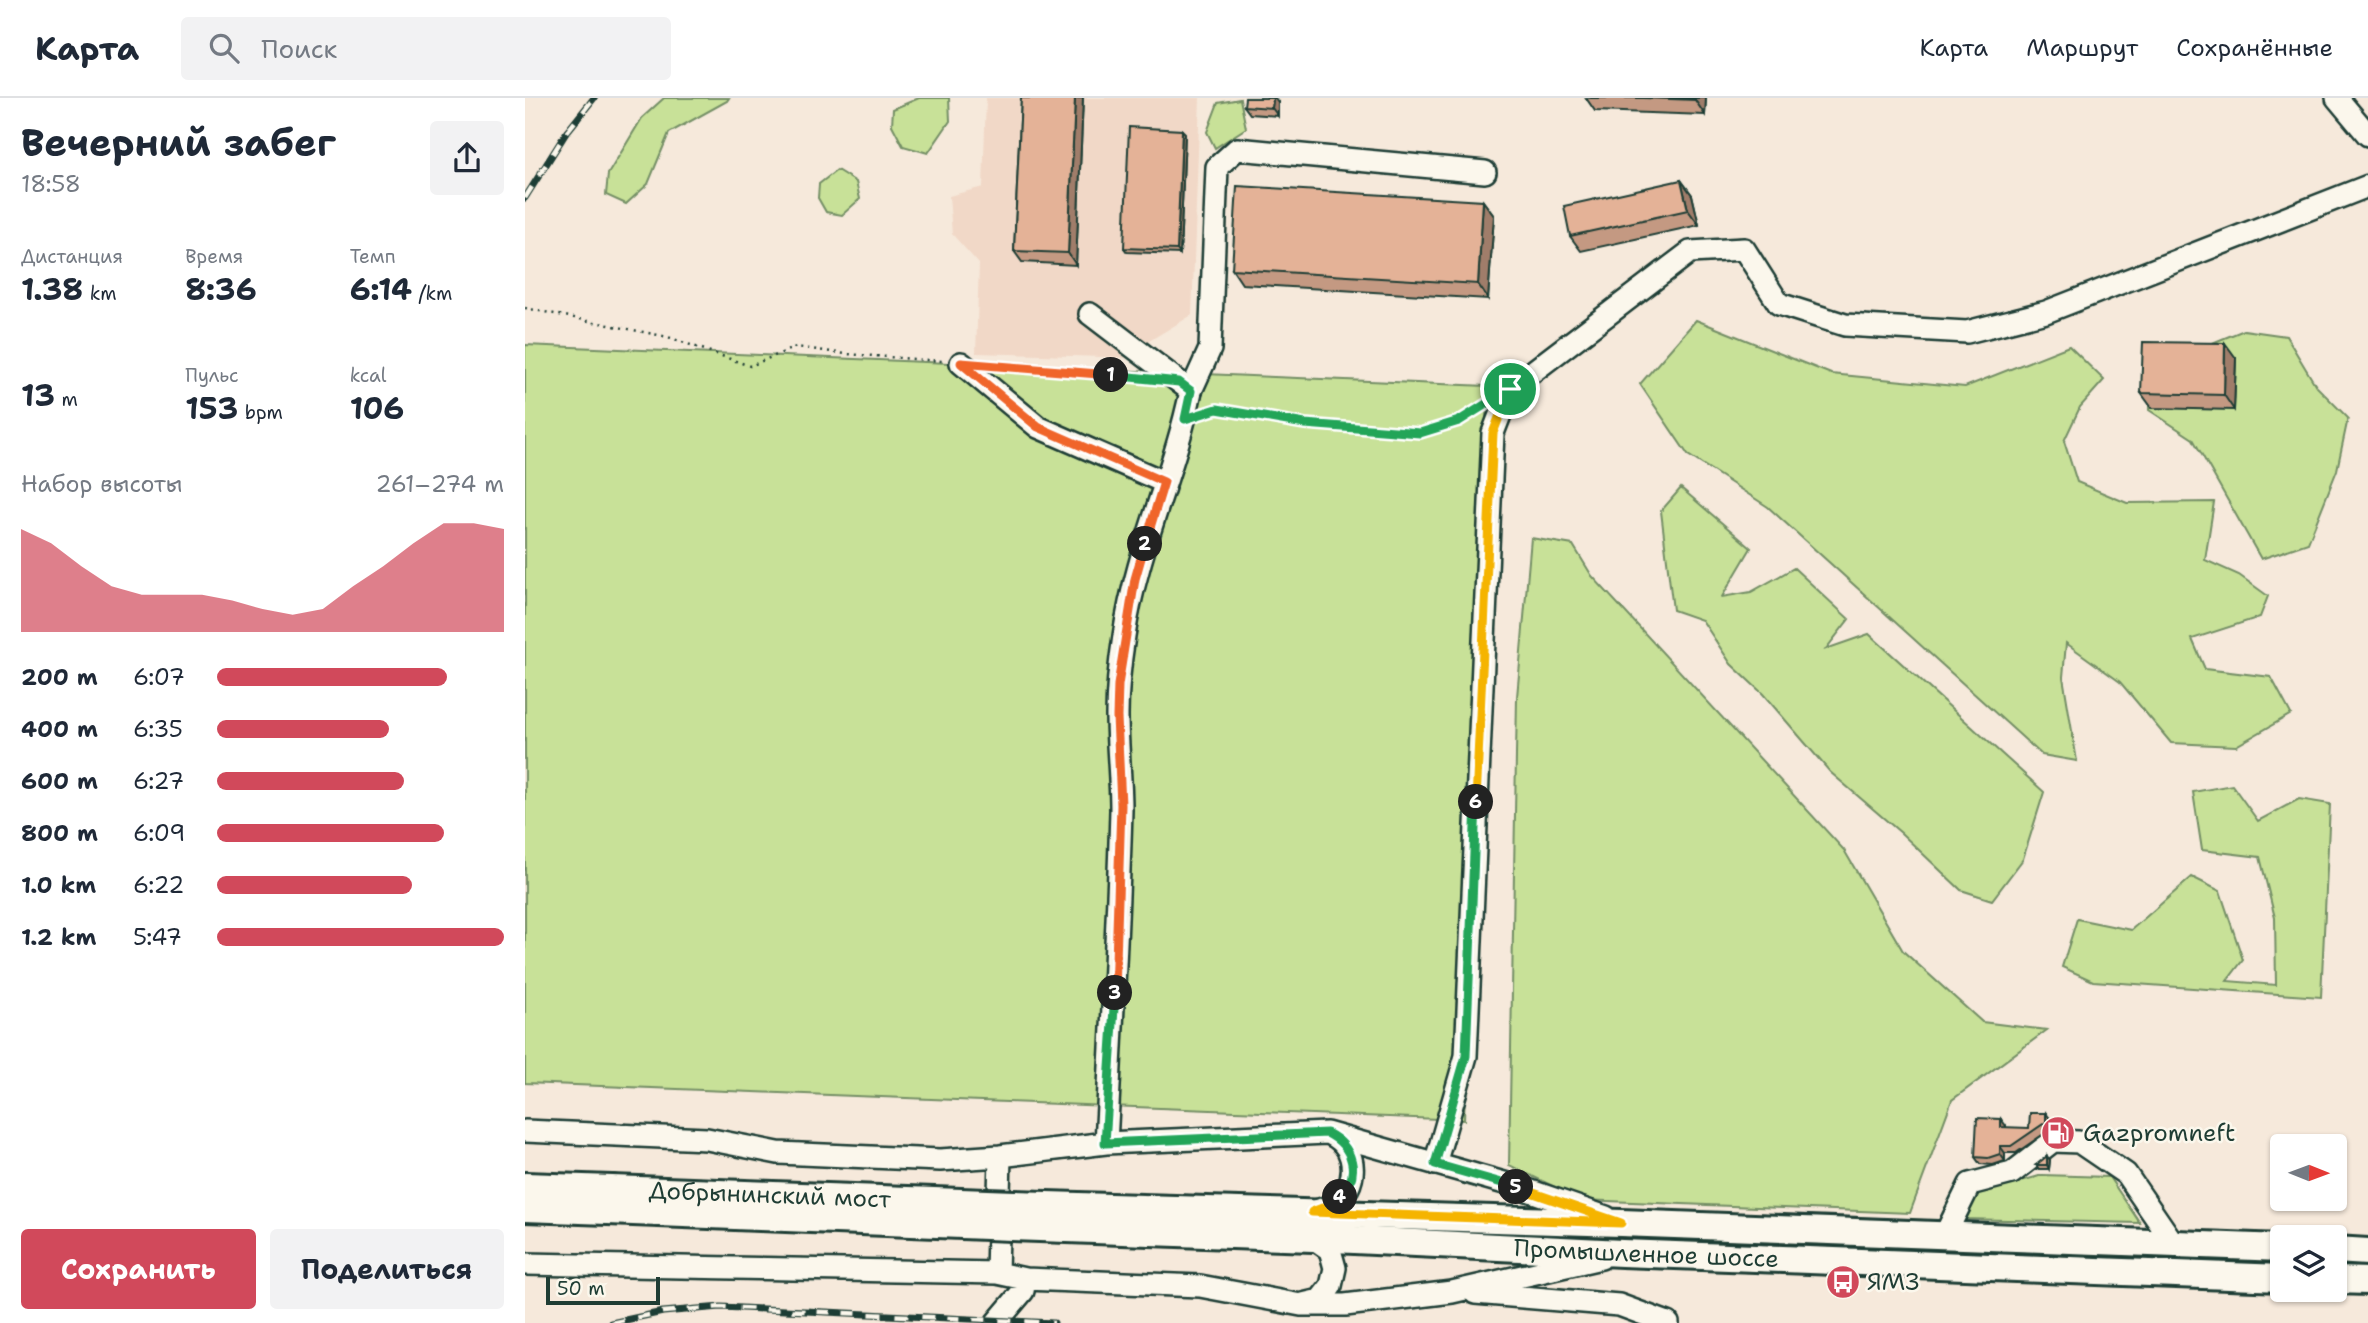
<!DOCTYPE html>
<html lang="ru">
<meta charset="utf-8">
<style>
body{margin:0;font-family:"Shantell Sans",sans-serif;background:#f2f2f3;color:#1f2937;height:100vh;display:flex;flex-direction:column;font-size:26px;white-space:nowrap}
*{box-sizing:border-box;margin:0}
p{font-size:23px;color:#747a83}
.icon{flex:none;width:38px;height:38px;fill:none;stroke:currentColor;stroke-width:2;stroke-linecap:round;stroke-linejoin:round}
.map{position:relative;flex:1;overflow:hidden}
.panel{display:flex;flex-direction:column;background:#fff;width:525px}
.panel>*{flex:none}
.needle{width:46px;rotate:91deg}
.fabs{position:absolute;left:1745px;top:1036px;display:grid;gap:14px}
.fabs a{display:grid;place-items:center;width:77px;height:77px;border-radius:7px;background:#fff;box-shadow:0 2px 5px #0004;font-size:35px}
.scale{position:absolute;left:21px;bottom:18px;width:114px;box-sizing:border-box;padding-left:7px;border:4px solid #1f3d34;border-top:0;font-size:19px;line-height:24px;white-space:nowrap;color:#1f3d34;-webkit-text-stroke:5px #fbf7ec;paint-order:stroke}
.pin{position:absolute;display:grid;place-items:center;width:60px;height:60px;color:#fff;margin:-30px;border:4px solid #fff;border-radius:50%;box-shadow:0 2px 7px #0007}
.km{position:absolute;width:35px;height:35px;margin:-18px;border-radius:50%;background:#222;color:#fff;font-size:19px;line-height:35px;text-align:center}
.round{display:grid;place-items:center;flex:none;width:74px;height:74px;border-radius:7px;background:#f2f2f3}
.overview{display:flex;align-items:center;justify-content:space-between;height:119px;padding:0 21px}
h1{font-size:38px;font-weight:700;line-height:52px}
.stats{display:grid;grid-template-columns:repeat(3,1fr);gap:10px;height:119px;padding:7px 21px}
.stats div{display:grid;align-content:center}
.stats b{font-size:30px;font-weight:700}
.stats small{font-size:19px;font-weight:400}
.stats p{font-size:19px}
.chart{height:196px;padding:14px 21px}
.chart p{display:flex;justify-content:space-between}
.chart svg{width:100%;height:126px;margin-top:7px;fill:#d1495b;opacity:.7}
.cta{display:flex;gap:14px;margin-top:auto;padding:14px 21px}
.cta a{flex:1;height:80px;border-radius:7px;background:#d1495b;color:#fff;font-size:28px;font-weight:700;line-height:80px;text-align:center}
.cta a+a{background:#f2f2f3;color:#1f2937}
ul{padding:0 21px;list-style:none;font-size:23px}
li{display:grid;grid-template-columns:112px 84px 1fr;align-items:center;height:52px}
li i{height:18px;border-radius:9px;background:#d1495b}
header{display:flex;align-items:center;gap:42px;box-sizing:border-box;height:98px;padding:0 35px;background:#fff;border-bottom:2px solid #e0e1e3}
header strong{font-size:33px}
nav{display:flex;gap:38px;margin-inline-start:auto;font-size:24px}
.search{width:490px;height:63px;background:#f2f2f3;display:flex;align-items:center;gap:18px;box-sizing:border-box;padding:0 24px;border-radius:7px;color:#747a83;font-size:26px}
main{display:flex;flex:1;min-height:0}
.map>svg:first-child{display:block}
.built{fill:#f1d8c7}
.green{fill:#c8e198;stroke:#748f66;stroke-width:2}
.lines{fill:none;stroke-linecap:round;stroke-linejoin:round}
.minor-casing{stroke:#1f3d34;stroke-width:26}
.major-casing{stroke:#1f3d34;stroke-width:32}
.path{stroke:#1f3d34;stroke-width:2.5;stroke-dasharray:2 5;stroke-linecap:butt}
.minor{stroke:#fbf7ec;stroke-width:21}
.major{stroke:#fbf7ec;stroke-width:26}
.rail-casing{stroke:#1f3d34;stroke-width:7}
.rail{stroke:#fbf7ec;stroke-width:4.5;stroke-dasharray:13;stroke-linecap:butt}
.major-bridge-casing{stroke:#1f3d34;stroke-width:32;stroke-linecap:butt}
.major-bridge{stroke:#fbf7ec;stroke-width:26}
.wall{fill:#c49982;stroke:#1f3d34;stroke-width:2}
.shaded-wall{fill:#a07d6a;stroke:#1f3d34;stroke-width:2}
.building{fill:#e4b297;stroke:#1f3d34;stroke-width:2}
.split-1-casing{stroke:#fff;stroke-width:14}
.split-2-casing{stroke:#fff;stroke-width:14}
.split-3-casing{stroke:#fff;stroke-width:14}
.split-4-casing{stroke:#fff;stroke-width:14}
.split-5-casing{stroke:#fff;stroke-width:14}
.split-6-casing{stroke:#fff;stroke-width:14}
.split-7-casing{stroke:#fff;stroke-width:14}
.split-1{stroke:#22a559;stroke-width:9}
.split-2{stroke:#f0652b;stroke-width:9}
.split-3{stroke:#f0652b;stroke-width:9}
.split-4{stroke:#22a559;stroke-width:9}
.split-5{stroke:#f5b400;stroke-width:9}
.split-6{stroke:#22a559;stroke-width:9}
.split-7{stroke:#f5b400;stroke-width:9}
.labels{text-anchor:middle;stroke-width:5;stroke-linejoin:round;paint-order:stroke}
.poi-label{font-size:24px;fill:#1f3d34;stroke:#fbf7ec;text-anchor:start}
.street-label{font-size:24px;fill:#1f3d34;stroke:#fbf7ec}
</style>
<header>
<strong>Карта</strong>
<div class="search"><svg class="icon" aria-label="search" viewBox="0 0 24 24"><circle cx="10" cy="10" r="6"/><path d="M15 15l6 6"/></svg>Поиск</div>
<nav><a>Карта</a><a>Маршрут</a><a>Сохранённые</a></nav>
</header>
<main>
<section class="panel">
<div class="overview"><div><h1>Вечерний забег</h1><p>18:58</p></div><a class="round"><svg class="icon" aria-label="share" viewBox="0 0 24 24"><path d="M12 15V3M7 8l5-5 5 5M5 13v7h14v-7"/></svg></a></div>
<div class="stats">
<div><p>Дистанция</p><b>1.38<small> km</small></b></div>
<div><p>Время</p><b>8:36</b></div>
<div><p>Темп</p><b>6:14<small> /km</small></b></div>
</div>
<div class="stats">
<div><b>13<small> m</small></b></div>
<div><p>Пульс</p><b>153<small> bpm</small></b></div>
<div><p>kcal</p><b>106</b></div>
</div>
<div class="chart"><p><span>Набор высоты</span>261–274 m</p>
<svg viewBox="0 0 160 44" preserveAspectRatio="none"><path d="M0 44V8L10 13L20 21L30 28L40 31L50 31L60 31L70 33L80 36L90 38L100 36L110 28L120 21L130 13L140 6L150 6L160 8V44z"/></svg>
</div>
<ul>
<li><b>200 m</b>6:07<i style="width:80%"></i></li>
<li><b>400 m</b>6:35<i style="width:60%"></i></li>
<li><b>600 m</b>6:27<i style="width:65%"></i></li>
<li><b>800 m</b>6:09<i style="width:79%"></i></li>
<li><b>1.0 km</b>6:22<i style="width:68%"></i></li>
<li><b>1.2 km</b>5:47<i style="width:100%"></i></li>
</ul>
<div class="cta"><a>Сохранить</a><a>Поделиться</a></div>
</section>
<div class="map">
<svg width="1843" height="1225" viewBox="0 0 1843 1225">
<rect width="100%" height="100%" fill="#f6e9db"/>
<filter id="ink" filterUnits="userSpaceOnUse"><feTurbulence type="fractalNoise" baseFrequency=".0143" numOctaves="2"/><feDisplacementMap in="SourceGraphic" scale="14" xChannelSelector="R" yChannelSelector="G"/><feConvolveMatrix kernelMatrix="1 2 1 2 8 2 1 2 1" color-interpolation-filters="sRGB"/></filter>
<g filter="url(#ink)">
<path class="built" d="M461,0H675L667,217L624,243L616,255L610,260L451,255L454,166L427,136L424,98L458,89Z"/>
<path class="green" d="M139,0H204L202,3L144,35L123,86L101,106L81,97L83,76L117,20Z
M394,0H424L425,23L403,55L378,48L367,27L368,11Z
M715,1L721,30L690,50L682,34L693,5Z
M312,72L331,84L335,101L317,117L301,114L293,100L294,86Z
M1171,222L1306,276L1440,289L1544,248L1579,282L1555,309L1539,343L1552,384L1602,405L1689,404L1680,462L1714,477L1743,498L1735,519L1667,541L1680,571L1746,579L1766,616L1711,648L1646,645L1595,584L1541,545L1538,579L1552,663L1517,657L1243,409L1163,357L1115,286Z
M1719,232L1761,238L1791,288L1823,320L1812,372L1783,445L1736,461L1668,341L1624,312L1625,278L1680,248Z
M0,247L962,288L939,1022L0,985Z
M1156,390L1226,450L1197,499L1226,494L1269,470L1324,521L1301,551L1344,536L1519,694L1498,761L1467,802L1436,792L1376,735L1305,674L1238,596L1206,566L1177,522L1148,512L1136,413Z
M1006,440L1048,447L1067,478L1319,752L1378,853L1457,924L1522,932L1427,1002L1385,1115L1057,1102L984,1067L992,599Z
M1707,687L1733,723L1774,701L1805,706L1796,899L1568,883L1537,869L1552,821L1606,832L1667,779L1695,793L1718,862L1702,883L1751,887L1750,820L1735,759L1677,752L1668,694Z
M1517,1077L1584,1079L1615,1125L1437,1121L1450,1093C1473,1087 1495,1085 1517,1077Z
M785,1126L1757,1161V1171L1160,1148Z"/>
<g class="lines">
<g class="minor-casing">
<path id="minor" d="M1812,0L1843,37
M565,216L666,293C649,376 611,453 599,538C595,564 592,590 592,617C592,648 596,680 596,712C593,823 587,934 581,1045
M436,265L513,329L639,384
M666,293L685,251L692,69L712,51L960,74
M0,1033L182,1041L253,1055L415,1062L475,1058L581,1045L802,1035L997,1090L1081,1119
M910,1066L941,958L968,335L985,291L1165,154L1219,151L1254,206L1320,227L1442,234L1521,214L1843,88
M787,1114C794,1112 802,1110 808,1106C834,1090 834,1051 807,1037
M1420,1137L1445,1086L1487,1075L1528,1043L1554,1044L1601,1076L1649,1146
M0,1166L472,1175L500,1181L675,1188L776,1207H820L927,1194L1076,1160
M472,1175L475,1058
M950,1195L1094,1207L1143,1225
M778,1206L795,1202L806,1188L810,1170L805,1152L788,1140
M471,1225L498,1193L500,1181"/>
</g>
<g class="major-casing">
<g id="major">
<path d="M0,1088L87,1091"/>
<path d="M489,1106L1096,1125L1757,1150"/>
<path d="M0,1110L83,1113"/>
<path id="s1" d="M487,1129L788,1140L1097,1155L1757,1180"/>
<path d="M1810,1152L1843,1154"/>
<path d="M1810,1182L1843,1183"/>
</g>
</g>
<path class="path" d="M0,210L143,239L225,268L271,249L321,256L418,263
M467,267L617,280
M680,315L692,311L780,326L895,335L934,323L959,307"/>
<use href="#minor" class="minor"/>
<use href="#major" class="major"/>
<g class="rail-casing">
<path id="rail" d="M0,100L41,35L69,0
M86,1225L138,1214L196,1209L529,1225"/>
</g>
<use href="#rail" class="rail"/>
<g class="major-bridge-casing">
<g id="major-bridge">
<path id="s2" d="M87,1091L489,1106"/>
<path d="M83,1113L487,1129"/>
</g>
</g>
<use href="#major-bridge" class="major-bridge"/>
</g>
<path class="wall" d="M496,0H558L551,167L497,164L489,153Z
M1061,0H1181L1180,17L1070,13Z
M753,4V18L725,16L719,8Z
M660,35L655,156L602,154L599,150Z
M1156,82L1167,97L1174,127L1056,153L1045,138Z
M958,103L969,118L963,201L717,186L707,171Z
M1711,260L1709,312L1627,310L1616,295Z
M1526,1022V1031L1491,1055H1480V1063L1468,1067L1455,1066L1450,1059L1481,1028V1030H1504Z
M1525,1062L1524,1071H1514L1511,1067Z"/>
<path class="shaded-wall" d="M550,0H558L551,167L543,155Z
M748,0H750L753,4V18L747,10Z
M1170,0H1181L1180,17L1170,2Z
M657,32L660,35L655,156L652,152Z
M1156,82L1167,97L1174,127L1163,112Z
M958,103L969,118L963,201L953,186Z
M1700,245L1711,260L1709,312L1699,297Z
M1521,1015L1526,1022V1031L1521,1024Z
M1476,1021L1481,1028V1036L1476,1029Z
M1475,1048L1480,1055V1063L1475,1056Z
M1522,1058L1525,1062L1524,1071L1522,1067Z"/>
<path class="building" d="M496,0H550L543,155L489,153Z
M720,0H748L747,10L719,8Z
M1119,0H1170V2Z
M604,29L657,32L652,152L599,150Z
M1156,82L1163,112L1045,138L1039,108Z
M712,88L958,103L953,186L707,171Z
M1618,244L1700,245L1699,297L1616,295Z
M1505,1015H1521V1024L1486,1048H1475V1056L1463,1060L1450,1059L1452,1020L1476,1021V1029L1504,1030Z
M1522,1058V1067H1511Z"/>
</g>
<g class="lines" filter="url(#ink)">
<g class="split-1-casing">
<path id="split-1" d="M586,277L654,284L666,293L660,321L692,311L780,326L895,335L934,323L985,291"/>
</g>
<g class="split-2-casing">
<path id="split-2" d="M586,277L436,265L513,329L639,384L620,446"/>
</g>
<g class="split-3-casing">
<path id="split-3" d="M590,895L596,707L592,619L593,587L610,481L620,446"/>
</g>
<g class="split-4-casing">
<path id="split-4" d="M590,895L580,1045L802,1035C828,1048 837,1076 815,1099"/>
</g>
<g class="split-5-casing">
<path id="split-5" d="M815,1099L808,1106L787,1114L1096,1125L991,1089"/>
</g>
<g class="split-6-casing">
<path id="split-6" d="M951,704L941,958L910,1066L991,1089"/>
</g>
<g class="split-7-casing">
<path id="split-7" d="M951,704L968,335L985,291"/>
</g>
<use href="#split-1" class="split-1"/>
<use href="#split-2" class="split-2"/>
<use href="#split-3" class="split-3"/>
<use href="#split-4" class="split-4"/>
<use href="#split-5" class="split-5"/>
<use href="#split-6" class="split-6"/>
<use href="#split-7" class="split-7"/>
</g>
<defs>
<g id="fuel-disc" transform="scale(1.75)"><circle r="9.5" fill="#d1495b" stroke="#fbf7ec"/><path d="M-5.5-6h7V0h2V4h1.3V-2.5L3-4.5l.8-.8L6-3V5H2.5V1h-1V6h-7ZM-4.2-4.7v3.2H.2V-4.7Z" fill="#fff"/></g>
<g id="bus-disc" transform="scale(1.75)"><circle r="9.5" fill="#d1495b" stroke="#fbf7ec"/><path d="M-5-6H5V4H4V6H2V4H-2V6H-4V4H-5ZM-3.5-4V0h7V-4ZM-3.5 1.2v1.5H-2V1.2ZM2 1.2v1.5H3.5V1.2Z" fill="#fff"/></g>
</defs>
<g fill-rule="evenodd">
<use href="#fuel-disc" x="1533" y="1035"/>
<use href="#bus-disc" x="1318" y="1184"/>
</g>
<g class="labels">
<g class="poi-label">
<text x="1558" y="1043">Gazpromneft</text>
<text x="1342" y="1192">ЯМЗ</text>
</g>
<g class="street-label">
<text dy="8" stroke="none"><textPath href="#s2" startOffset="158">Добрынинский мост</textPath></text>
<text dy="8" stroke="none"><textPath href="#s1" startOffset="635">Промышленное шоссе</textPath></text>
</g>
</g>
</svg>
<div class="fabs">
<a><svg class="needle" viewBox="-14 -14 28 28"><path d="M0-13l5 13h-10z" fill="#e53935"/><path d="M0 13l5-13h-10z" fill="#747a83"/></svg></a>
<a><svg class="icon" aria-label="layers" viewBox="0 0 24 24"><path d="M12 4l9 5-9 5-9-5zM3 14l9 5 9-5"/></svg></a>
</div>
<div class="scale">50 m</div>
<div class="pin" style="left:985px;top:291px;background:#1e9e55"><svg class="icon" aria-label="arrive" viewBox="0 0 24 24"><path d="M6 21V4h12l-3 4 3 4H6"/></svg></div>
<b class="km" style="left:586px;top:277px">1</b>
<b class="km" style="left:620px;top:446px">2</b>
<b class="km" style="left:590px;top:895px">3</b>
<b class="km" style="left:815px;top:1099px">4</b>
<b class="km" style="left:991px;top:1089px">5</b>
<b class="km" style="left:951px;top:704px">6</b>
</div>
</main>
